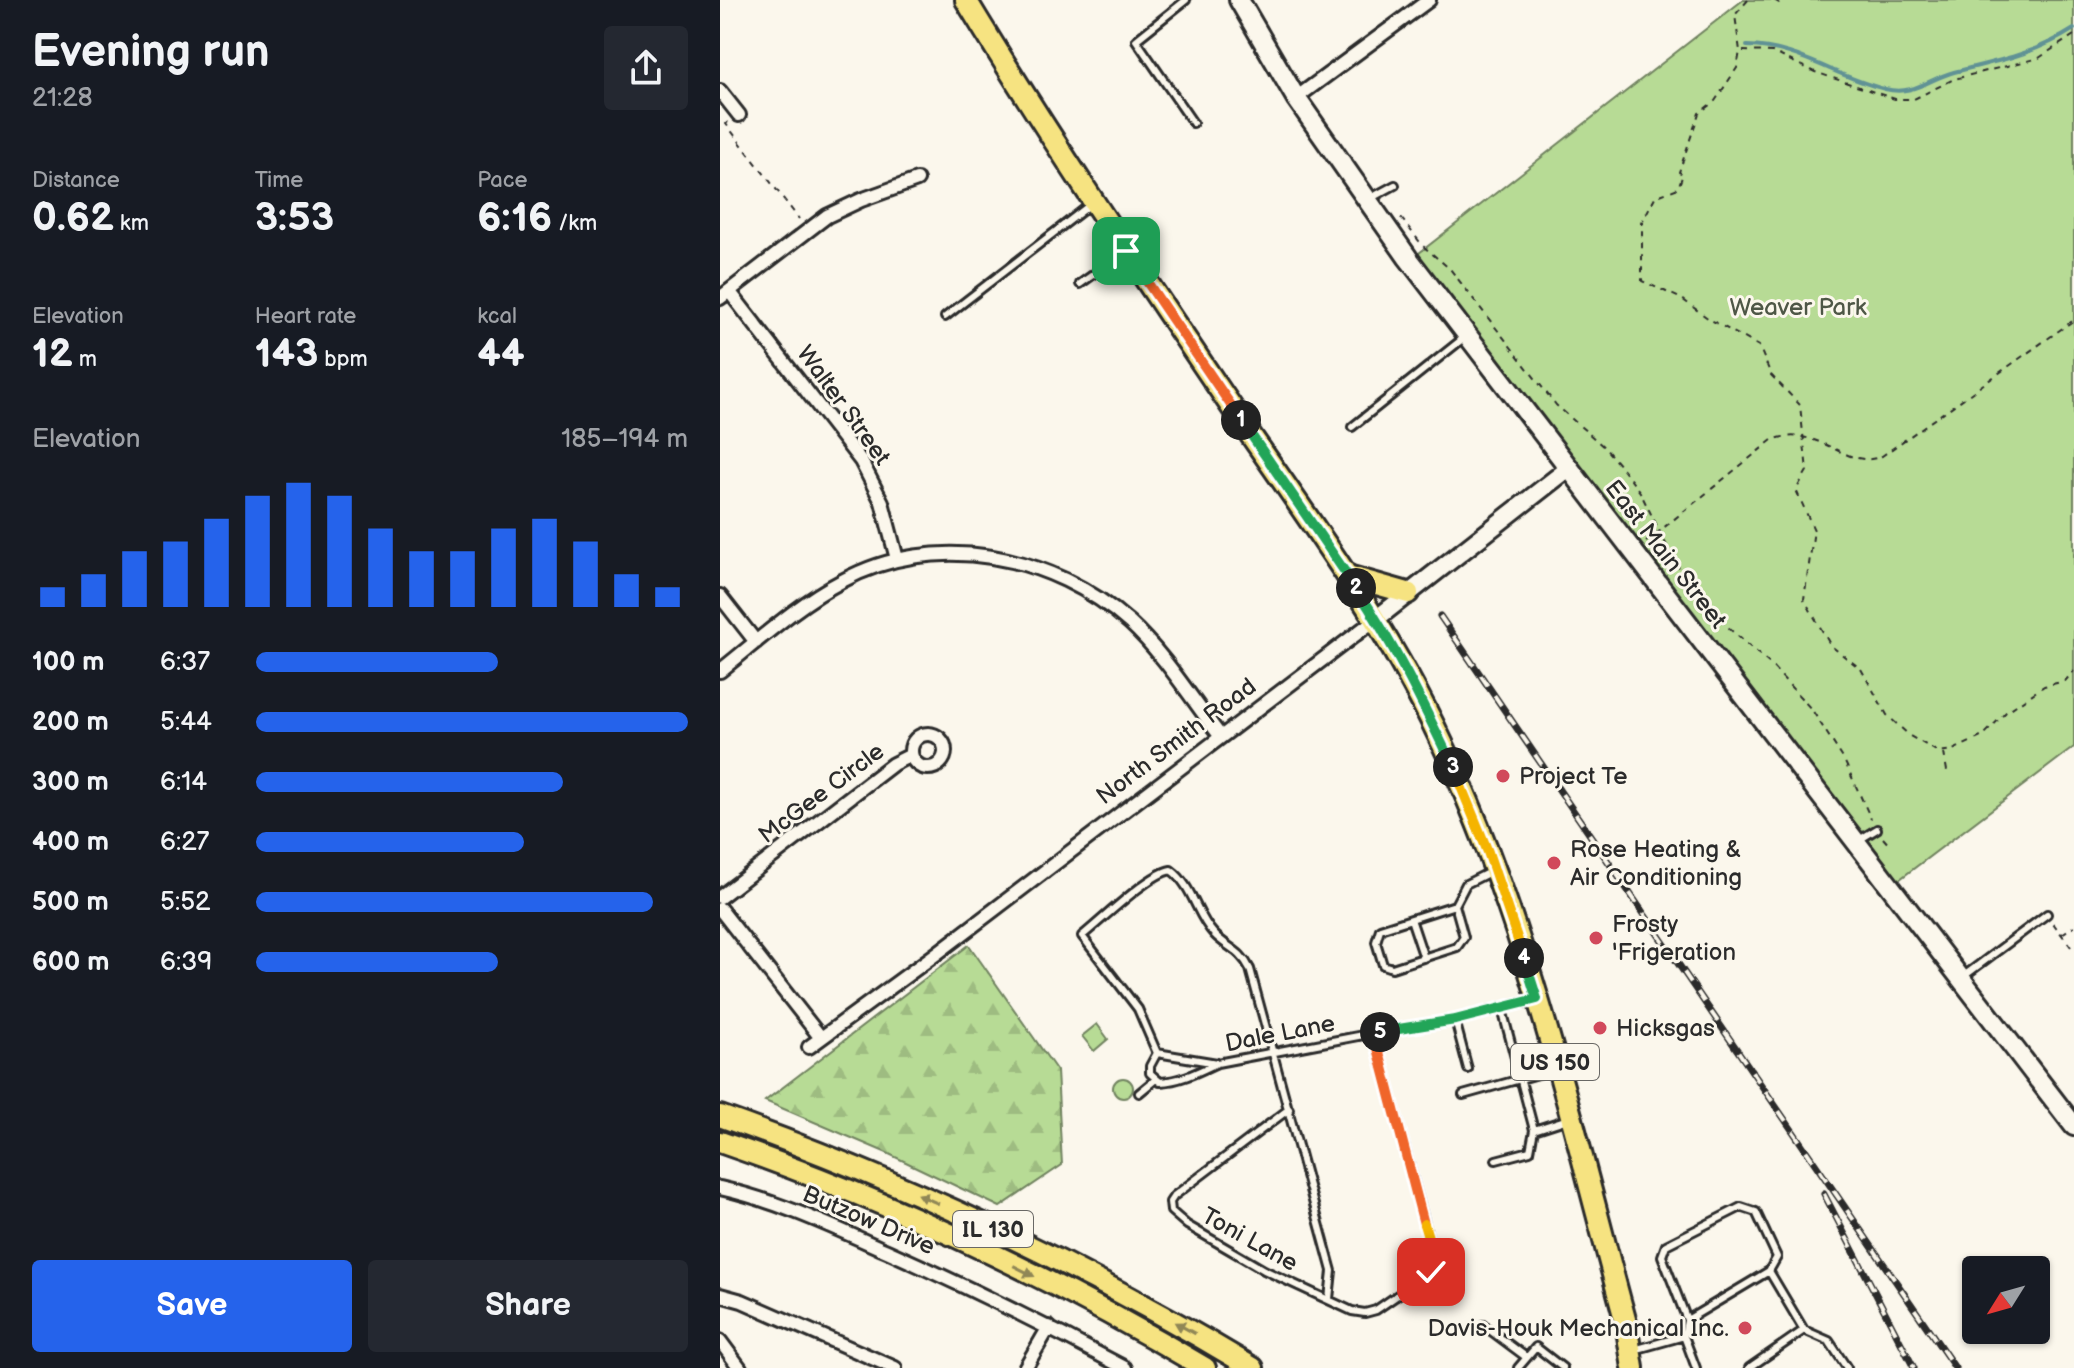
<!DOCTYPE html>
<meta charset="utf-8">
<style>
body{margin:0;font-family:"Balsamiq Sans",sans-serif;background:#242831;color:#f1f3f6;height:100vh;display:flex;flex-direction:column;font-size:30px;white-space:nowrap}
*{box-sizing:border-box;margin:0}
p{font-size:26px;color:#9ea1a6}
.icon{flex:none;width:44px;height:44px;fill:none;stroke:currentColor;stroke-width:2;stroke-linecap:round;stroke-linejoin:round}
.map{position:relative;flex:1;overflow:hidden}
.sheet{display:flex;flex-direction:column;background:#171b24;width:720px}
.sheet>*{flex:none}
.needle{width:52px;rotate:233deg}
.buttons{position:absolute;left:1242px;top:1256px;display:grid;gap:16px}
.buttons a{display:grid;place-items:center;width:88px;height:88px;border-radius:8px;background:#171b24;box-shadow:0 2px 6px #0004;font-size:40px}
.pin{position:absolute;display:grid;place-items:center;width:68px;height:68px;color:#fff;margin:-34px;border-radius:16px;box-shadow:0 4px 12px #0006}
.km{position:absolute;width:40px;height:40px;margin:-20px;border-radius:50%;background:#222;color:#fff;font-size:22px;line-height:40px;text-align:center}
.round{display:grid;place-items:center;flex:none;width:84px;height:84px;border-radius:8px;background:#242831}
.headline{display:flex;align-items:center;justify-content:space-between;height:136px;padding:0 32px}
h1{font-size:44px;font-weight:700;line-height:60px}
.metrics{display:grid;grid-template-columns:repeat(3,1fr);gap:12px;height:136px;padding:8px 32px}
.metrics div{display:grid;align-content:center}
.metrics b{font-size:40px;font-weight:700}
.metrics small{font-size:22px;font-weight:400}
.metrics p{font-size:22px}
.chart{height:224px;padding:16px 32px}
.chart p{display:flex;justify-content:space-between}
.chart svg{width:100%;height:144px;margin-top:8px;stroke:#2563eb;stroke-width:6}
.action{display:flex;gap:16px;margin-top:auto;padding:16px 32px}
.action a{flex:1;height:92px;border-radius:8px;background:#2563eb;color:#fff;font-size:32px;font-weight:700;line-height:92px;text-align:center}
.action a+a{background:#242831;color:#f1f3f6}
ul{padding:0 32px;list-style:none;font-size:26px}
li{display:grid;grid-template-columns:128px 96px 1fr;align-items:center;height:60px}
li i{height:20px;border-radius:10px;background:#2563eb}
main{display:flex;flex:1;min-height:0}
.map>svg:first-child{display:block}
.forest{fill:url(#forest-firs);stroke:#718360;stroke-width:2}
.green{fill:#b7db95;stroke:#718360;stroke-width:2}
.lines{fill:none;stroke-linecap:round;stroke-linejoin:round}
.stream{stroke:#609295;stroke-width:4}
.service-casing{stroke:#2b2b2b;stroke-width:12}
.minor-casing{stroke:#2b2b2b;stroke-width:18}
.tertiary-casing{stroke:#2b2b2b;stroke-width:22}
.secondary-casing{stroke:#2b2b2b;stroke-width:24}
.primary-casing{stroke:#2b2b2b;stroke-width:26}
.path{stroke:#2b2b2b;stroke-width:2;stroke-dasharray:6 6;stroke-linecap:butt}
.service{stroke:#fbf7ec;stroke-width:6}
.minor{stroke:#fbf7ec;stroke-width:12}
.tertiary{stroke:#fbf7ec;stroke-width:16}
.secondary{stroke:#fbf7ec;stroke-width:18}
.primary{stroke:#f6e381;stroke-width:20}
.rail-casing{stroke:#2b2b2b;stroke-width:7}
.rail{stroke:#fbf7ec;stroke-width:4;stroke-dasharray:12;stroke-linecap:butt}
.oneway{fill:#908756}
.split-1-casing{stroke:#fff;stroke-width:16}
.split-2-casing{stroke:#fff;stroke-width:16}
.split-3-casing{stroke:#fff;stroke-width:16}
.split-4-casing{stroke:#fff;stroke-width:16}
.split-5-casing{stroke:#fff;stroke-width:16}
.split-6-casing{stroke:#fff;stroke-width:16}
.split-7-casing{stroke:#fff;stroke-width:16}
.split-1{stroke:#f0652b;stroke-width:10}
.split-2{stroke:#22a559;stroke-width:10}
.split-3{stroke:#22a559;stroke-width:10}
.split-4{stroke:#f5b400;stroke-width:10}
.split-5{stroke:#22a559;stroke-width:10}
.split-6{stroke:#f0652b;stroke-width:10}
.split-7{stroke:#f5b400;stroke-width:10}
.poi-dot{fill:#d1495b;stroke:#fbf7ec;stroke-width:3}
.labels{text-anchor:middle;stroke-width:6;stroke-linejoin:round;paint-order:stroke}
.shield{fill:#fbf7ec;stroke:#696865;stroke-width:2}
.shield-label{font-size:22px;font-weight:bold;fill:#2b2b2b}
.park-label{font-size:24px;fill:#4e5746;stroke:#fbf7ec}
.street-label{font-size:24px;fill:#2b2b2b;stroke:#fbf7ec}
.poi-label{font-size:24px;fill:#2b2b2b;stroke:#fbf7ec;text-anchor:start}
</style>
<main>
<section class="sheet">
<div class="headline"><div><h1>Evening run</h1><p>21:28</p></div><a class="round"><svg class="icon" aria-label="share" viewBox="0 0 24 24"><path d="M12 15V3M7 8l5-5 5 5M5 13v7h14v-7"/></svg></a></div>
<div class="metrics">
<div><p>Distance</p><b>0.62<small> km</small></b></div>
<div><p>Time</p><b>3:53</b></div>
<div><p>Pace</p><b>6:16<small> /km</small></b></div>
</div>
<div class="metrics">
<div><p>Elevation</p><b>12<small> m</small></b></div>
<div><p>Heart rate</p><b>143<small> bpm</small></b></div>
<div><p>kcal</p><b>44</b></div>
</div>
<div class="chart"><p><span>Elevation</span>185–194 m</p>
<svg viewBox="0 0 160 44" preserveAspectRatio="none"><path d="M5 44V38M15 44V34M25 44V27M35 44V24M45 44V17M55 44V10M65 44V6M75 44V10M85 44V20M95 44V27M105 44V27M115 44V20M125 44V17M135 44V24M145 44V34M155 44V38"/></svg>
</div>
<ul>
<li><b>100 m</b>6:37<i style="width:56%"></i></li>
<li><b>200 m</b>5:44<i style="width:100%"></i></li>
<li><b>300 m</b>6:14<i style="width:71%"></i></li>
<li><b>400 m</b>6:27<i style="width:62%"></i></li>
<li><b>500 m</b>5:52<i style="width:92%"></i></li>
<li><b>600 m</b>6:39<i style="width:56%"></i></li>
</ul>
<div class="action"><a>Save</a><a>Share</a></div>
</section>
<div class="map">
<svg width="1354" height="1368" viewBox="0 0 1354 1368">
<defs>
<pattern id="forest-firs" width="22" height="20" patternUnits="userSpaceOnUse" patternTransform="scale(2)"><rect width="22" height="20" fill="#b7db95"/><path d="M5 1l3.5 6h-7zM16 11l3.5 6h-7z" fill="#9ebc81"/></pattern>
</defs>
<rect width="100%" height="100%" fill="#fbf7ec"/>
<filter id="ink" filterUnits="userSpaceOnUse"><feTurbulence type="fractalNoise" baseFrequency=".0125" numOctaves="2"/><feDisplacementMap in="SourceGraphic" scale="16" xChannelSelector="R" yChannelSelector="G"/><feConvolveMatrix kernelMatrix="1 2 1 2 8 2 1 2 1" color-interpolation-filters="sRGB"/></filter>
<g filter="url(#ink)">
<path class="forest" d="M249,945L337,1071L342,1165L280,1207L167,1153L45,1101Z"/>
<path class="green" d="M1023,0H1354V747L1172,885L694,257Z
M377,1024L388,1039L374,1051L362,1036Z
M393 1088a10 10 0 1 1 20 0a10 10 0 1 1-20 0Z"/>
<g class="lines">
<path class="stream" d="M1027,46C1077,46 1117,78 1165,89C1194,96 1208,79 1234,72C1278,61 1315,54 1354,29"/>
<g class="service-casing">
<path id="service" d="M466,0L416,40L473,123
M651,198L675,185
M360,284L402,254
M225,317L371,204
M632,427L745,337
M1139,840L1157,829
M735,905L744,937L737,947L672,968L663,965L656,942L660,929L735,905L746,884L772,871
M691,919L704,958
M1244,976L1327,914
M782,1009L814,1130L848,1119
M735,1020L748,1069
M437,1053L418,1009L362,936C382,920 429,874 451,870C473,886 476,915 494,934C507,948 520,949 530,969L612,1271L609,1299
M497,1063C478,1072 461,1081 440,1082L430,1073V1066L437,1053L497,1063L654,1033L735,1020L814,1000
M419,1093L436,1079
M743,1095L836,1069
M569,1109L454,1196L450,1202L451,1211L467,1225L544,1270L632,1311L645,1313L656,1310L711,1272L715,1261L654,1033
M776,1160L810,1151L814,1130
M967,1320L942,1256L946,1245L1021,1207L1036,1212L1057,1257L1049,1271
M763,1325L806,1357
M964,1336L967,1320L1049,1271L1084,1330
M914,1350L964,1336L976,1368
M798,1368L816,1347L843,1368
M1029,1368L1084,1330L1109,1341L1127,1368"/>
</g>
<g class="minor-casing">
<path id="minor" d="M0,91L19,115
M576,98L709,0
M9,291L141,461L162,502L177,559
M0,298L107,216L141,200L197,180
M0,596L36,642
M0,671C39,640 78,604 122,581C215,530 333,554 410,623C445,655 472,700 501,737
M191 751a17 17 0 1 1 34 0a17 17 0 1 1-34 0Z
M0,897L173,764L191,755
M0,909L101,1038
M89,1047L216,954L656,619
M0,1188C58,1201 113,1227 167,1251C248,1287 327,1326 405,1368
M0,1295L22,1301L175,1368
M0,1341L20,1368
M305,1368L329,1327"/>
</g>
<g class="tertiary-casing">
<path id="tertiary" d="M656,619L849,468"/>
</g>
<g class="secondary-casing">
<path id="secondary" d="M519,0L576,98L688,258L1354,1126"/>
</g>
<g class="primary-casing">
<path id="primary" d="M246,0C333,144 427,282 521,421C589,520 660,616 713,724C806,913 851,1121 906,1323L913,1368
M628,576L688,593
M0,1116C186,1182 364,1266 533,1368
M0,1142C168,1200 332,1277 485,1368"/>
</g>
<path class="path" d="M1028,0L1015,15L1020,51L1017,68L995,101L979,113L959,172L963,174L958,188L935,197L922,222V281L962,299L989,319L1039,346L1051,375L1080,405L1087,471L1076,490L1094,530L1084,599L1111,646L1141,669L1167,715L1190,736L1218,752L1233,750L1263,736L1286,712L1324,686L1345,681L1354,671
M1054,0L1059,3L1065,0
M1023,51L1052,52L1095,72L1175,99H1194L1234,79L1319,58L1354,35
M8,122L6,124L79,219
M681,218L703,246L730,269L836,405L884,447L901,467L920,492L955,562L983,601L1012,631L1050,664L1092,710L1124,760L1151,819
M926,542L1052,440C1101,423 1126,472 1162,456L1354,320
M1224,753L1227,771
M1163,838L1170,846
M1333,923L1354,951
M1342,934L1354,926"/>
<use href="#service" class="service"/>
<use href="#minor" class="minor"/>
<use href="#tertiary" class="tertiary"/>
<use href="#secondary" class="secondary"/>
<use href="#primary" class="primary"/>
<g class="rail-casing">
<path id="rail" d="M720,616L1235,1368
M1104,1194L1194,1368"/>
</g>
<use href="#rail" class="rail"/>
</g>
<defs><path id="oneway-solid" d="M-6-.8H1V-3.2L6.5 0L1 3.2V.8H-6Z" transform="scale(2)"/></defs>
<g class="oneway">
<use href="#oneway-solid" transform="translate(208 1199) rotate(-156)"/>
<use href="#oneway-solid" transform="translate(304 1271) rotate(27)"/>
<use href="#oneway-solid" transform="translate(465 1328) rotate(-151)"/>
</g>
</g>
<g class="lines" filter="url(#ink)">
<g class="split-1-casing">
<path id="split-1" d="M406,251L521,420"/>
</g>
<g class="split-2-casing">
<path id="split-2" d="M521,420L636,588"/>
</g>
<g class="split-3-casing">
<path id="split-3" d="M636,588C674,644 704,706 733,767"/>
</g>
<g class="split-4-casing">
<path id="split-4" d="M733,767L768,852L804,958"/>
</g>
<g class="split-5-casing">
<path id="split-5" d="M660,1032L735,1020L817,999L804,958"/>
</g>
<g class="split-6-casing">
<path id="split-6" d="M660,1032L654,1033L704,1224"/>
</g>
<g class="split-7-casing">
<path id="split-7" d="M704,1224L715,1261L711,1272"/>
</g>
<use href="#split-1" class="split-1"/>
<use href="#split-2" class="split-2"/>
<use href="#split-3" class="split-3"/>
<use href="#split-4" class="split-4"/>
<use href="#split-5" class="split-5"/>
<use href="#split-6" class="split-6"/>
<use href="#split-7" class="split-7"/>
</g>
<g class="poi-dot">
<circle cx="783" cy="776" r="8"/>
<circle cx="834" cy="863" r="8"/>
<circle cx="876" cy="938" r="8"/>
<circle cx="880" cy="1028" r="8"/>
<circle cx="1025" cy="1328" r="8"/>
</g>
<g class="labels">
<g class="shield">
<rect x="791" y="1044" width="88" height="36" rx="6"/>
<rect x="233" y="1211" width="80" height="36" rx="6"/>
</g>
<g class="shield-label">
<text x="835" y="1070">US 150</text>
<text x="273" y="1237">IL 130</text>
</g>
<g class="park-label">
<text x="1078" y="315">Weaver Park</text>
</g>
<g class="street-label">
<text transform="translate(124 405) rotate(54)" y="8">Walter Street</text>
<text transform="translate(946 554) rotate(52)" y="8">East Main Street</text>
<text transform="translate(456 741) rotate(-37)" y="8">North Smith Road</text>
<text transform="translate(101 793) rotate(-37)" y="8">McGee Circle</text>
<text transform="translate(560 1033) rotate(-11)" y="8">Dale Lane</text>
<text transform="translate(149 1220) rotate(23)" y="8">Butzow Drive</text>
<text transform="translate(530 1239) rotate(29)" y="8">Toni Lane</text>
</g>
<g class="poi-label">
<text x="799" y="784">Project Te</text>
<text x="850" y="857">Rose Heating &amp;<tspan x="850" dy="28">Air Conditioning</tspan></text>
<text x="892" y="932">Frosty<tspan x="892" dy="28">'Frigeration</tspan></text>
<text x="896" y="1036">Hicksgas</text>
<text x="1009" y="1336" text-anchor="end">Davis-Houk Mechanical Inc.</text>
</g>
</g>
</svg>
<div class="buttons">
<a><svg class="needle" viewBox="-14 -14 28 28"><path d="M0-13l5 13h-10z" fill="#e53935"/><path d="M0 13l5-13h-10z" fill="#9ea1a6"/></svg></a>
</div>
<div class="pin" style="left:406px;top:251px;background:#1e9e55"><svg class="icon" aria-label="arrive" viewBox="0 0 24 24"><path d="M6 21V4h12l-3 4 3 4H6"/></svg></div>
<div class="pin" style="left:711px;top:1272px;background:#d93025"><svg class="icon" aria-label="check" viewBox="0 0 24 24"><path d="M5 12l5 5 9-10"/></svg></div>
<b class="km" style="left:521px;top:420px">1</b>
<b class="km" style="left:636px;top:588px">2</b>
<b class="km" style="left:733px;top:767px">3</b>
<b class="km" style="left:804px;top:958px">4</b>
<b class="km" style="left:660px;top:1032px">5</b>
</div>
</main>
